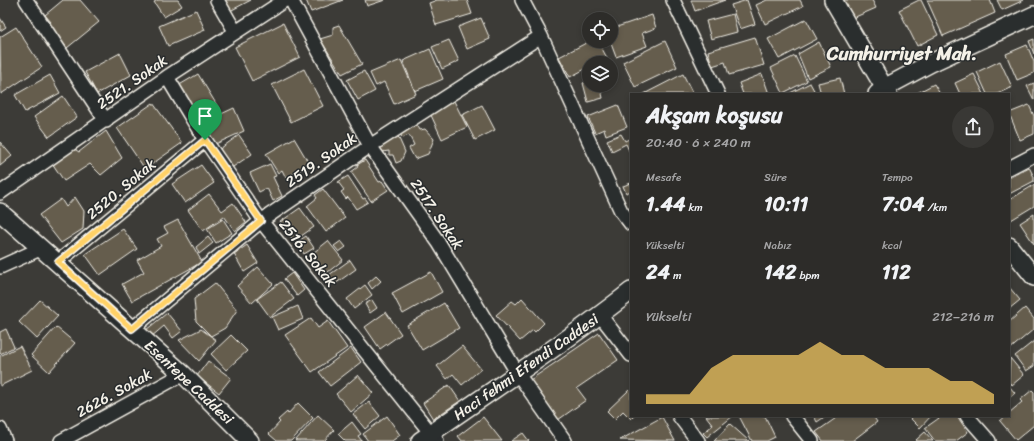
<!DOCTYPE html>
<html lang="tr">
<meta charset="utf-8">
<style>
body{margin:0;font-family:Sriracha,sans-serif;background:#393835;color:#f1f3f6;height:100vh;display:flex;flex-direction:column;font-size:15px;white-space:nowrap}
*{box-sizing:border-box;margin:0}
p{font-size:13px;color:#a7a7a8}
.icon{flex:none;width:22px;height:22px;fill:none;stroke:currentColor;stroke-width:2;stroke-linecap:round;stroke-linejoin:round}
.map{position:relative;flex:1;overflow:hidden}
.sheet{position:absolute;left:630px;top:93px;width:380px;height:324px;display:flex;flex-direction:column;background:#2d2c29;border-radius:0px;box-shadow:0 2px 6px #0003,0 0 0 1px #484846}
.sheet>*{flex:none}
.buttons{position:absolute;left:582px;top:12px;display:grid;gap:8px}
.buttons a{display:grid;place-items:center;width:36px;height:36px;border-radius:50%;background:#2d2c29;box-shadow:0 2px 6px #0003,0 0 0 1px #484846;font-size:20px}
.pin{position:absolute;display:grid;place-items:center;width:34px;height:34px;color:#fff;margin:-41px -17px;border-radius:50% 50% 50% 0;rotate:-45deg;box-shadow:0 0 4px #0007}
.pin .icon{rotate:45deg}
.round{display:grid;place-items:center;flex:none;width:42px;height:42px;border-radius:21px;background:#393835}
.headline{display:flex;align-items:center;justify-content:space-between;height:68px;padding:0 16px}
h1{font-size:22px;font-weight:700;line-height:30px}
.metrics{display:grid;grid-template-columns:repeat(3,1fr);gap:6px;height:68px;padding:4px 16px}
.metrics div{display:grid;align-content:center}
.metrics b{font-size:20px;font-weight:700}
.metrics small{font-size:11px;font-weight:400}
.metrics p{font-size:11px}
.chart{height:112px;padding:8px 16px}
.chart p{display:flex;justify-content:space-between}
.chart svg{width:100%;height:72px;margin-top:4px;fill:#ffd166;opacity:.7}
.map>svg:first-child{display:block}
.building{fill:#655d4d;stroke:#f4f1e8}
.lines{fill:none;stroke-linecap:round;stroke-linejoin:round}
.minor-casing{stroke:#f4f1e8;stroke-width:16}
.tertiary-casing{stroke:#f4f1e8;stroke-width:20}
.minor{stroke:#2a2d2e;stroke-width:13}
.tertiary{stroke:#2a2d2e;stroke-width:17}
.route-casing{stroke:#fff;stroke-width:8}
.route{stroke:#ffd166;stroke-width:5}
.labels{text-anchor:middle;stroke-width:3;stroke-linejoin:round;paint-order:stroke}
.street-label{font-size:15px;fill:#f4f1e8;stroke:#2a2d2e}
.district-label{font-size:19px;font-weight:bold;fill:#f4f1e8;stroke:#2a2d2e}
</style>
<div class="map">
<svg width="1034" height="441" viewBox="0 0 1034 441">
<rect width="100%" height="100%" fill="#3c3b37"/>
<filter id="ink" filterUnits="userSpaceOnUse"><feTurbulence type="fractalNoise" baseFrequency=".025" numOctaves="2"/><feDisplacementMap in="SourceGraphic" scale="8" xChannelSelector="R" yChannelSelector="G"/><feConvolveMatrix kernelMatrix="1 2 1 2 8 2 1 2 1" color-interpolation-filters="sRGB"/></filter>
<g filter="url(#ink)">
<path class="building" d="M63,0H80L99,22L67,48L48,25L51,22L45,15Z
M158,0H178L182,6L164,17L154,2Z
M224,0H251L230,11Z
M306,0H343L311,12Z
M365,0H385L367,6Z
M437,0H467L472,14L436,25L429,3Z
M691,0H725L695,11Z
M747,0L755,24L740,29L731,5Z
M767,0H800L803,6L765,24L756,5Z
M843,0H872L876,8L853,18Z
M919,0H921L938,35L917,46L899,10Z
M927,0H990L995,13L943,36Z
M997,0H1024L1002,10Z
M196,10L205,30L168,46L159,26Z
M733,14L737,32L711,39L706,21Z
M652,15L656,28L642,33L647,46L616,57L610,41L611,29Z
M0,18L6,27L0,31Z
M481,18L490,39L467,49L458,27Z
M806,19L817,39L779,59L768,39Z
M283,23L300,57L252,81L235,47Z
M339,25L362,64L342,74L320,39L333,35V27Z
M16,27L42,67L1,94L0,37Z
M755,37L764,65L729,75L725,62L712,66L708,51Z
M1034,39V54L1029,41Z
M449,40L459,61L442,69L432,47Z
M590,41H598L607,58L597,63H589V67L570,77L559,57Z
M665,41L677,67L635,87L623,62Z
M819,42L831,67L808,78L798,54Z
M1027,45L1034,62V73L1017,80L1006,54Z
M430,49L443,79L415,91L403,61Z
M120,53L131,75L97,94L85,72Z
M795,56L807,81L783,93L771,68Z
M401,60L416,94L394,104L384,82L376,86L370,73Z
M1000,61L1012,87L997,94H987L977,72Z
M304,69L323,106L291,122L272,85Z
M364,71L375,91L358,100L347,80Z
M198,74L218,107L196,120L176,87Z
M683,74L693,94H644Z
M762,74L769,94H743L739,83Z
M974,74L984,94H960L955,83Z
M50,75L60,93L25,112L15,95Z
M840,78L844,94H821L818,83Z
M589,82V85H600L603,98L588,102L583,83Z
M810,83L816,94H788Z
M1034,83V100L1027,86Z
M934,84L940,94H915Z
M63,96L77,117L49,137L34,117Z
M454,101L467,127L442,139L430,113Z
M153,103L182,143L145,169L117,128Z
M482,105L495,130L475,140L462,115Z
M618,105L627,127L606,135L604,129L595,133L588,117Z
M1029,105L1034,116V134L1020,140L1009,113Z
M234,108L244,131L211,146L200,124Z
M415,121L420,130L425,129L434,139L428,154L415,159L409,148L414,145L409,135L402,138L399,130Z
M106,131L122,158L101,175L90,164L64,181L52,163L73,148L79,152Z
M397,134L405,152L401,161L396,163L393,155H389V151L382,152L379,145Z
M621,134L625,141L631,138V155L626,144L612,151L607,140Z
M239,135L252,154L230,169L217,151Z
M294,138L310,165L286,178L282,170L278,173L266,154Z
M0,142L12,156L0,166Z
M365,160L379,182L382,181L388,190L371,201L351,172L358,167L357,165Z
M270,164L276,176L273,177L282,196L273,201L267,188L259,192L250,173Z
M201,165L214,183L185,203L172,184Z
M1029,167L1034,177V181L1009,194V178Z
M348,176L363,199L365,198L368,202L356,209L348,197L346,199L341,192L344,190L338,182Z
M631,183V191L626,193L623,186Z
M1034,185V206L1011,220L1009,216V200Z
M323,189L345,218L326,232L307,206L317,198L315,195Z
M209,194L222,211L233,203L246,222L235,231L224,216L203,231L188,210Z
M75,197L84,211L83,229L61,243L39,215L61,199L66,207Z
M300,208L314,227L294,241L280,222Z
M1034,214V244L1020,223Z
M223,219L232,233L216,243L207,229Z
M178,220L202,262L132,301L122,284L144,272L137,260L161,246L157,239L168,233L164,227Z
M123,229L137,249L100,275L85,254Z
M306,236L314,248L304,254L301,249L303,247L299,241Z
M208,237L213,243L199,254L196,247Z
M328,241L343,260L323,276L308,257Z
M341,241L346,247L339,252L334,246Z
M247,245L258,263L244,272L234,254Z
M350,260L356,269L335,284L329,275Z
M258,267L273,284L252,303L237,286Z
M431,272L442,292L403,314L392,293Z
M292,273L304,290L297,296L284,279Z
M376,276L381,281L372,289L368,283Z
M281,282L294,299L270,317L257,299Z
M215,283L237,310L225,328L211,336L196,321L194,299Z
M365,285L372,295L354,309L347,299Z
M1009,287L1020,300L1009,309Z
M522,298L544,323L535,332L533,330L520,341L496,315L512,301L516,304Z
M40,300L58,316L37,339L19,322Z
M372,300L377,308L370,313L365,304Z
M444,303L459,328L422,350L407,325Z
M298,306L303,319L278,330L272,317Z
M1025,308L1034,319V329L1009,350V322Z
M386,312L401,334L380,349L365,327Z
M167,313L182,331L173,338L164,326L151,337L146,330Z
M311,318L318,328L328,321L347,348L312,372L285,335Z
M56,327L75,343L49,372L31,355Z
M6,329L14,347L0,354V332Z
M201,329L216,340L199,361L179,340Z
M599,333L618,360L577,388L586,400L558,420L530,380Z
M231,335L247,351L226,370L211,354Z
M1034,341V366L1026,371L1015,356Z
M20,346L32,370L0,386V356Z
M462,346L481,369L462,385L453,374L447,379L437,366Z
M351,348L361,362L330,386L319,372Z
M1010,358L1024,375L1012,385L1009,382Z
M208,361L231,378L219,393L197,376Z
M358,375L373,393L351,412L336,394Z
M449,385L460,401L433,419L423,403Z
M1009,386L1015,393L1009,398Z
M629,390L631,392V416H634L631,419L623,411L615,419L607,411Z
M1032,390L1034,392V425L1016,440L1000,421L1006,416H1009V413L1022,402L1020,400Z
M369,402L380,416L365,429L353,414Z
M298,403L313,418L291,441H277L269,434L280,422L278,420L287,412L288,414Z
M318,415L334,430L324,441H295Z
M387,416L400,435L392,441H368L363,434Z
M706,416H733L707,437L703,433L713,425Z
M739,416H765L775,437L767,441H752Z
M814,416H826L817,422Z
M839,416H873L877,422L852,441H823L816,432Z
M912,416H931L920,428L910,418Z
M942,416H957L968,432L956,441H935L925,428Z
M483,417L502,441H462L458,436Z
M662,417L675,441L620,440Z
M352,422L361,434L358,436L362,441H345L338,434Z
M730,424L749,441H714Z
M925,432L933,441H917L916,440Z
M523,433L529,441H511Z"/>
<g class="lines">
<g class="minor-casing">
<path id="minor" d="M26,0L106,121
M217,0L235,31
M291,0L370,146L439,243L518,374L565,441
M522,0L541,36L621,211L631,224
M673,0L718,94
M167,77L205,140L261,221L437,441
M1009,168L1034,155
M0,193L167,77L285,0
M58,262L205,140
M0,267L42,248
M600,315L631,355
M132,329L261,221L370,146L541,36
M679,416L698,441
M792,416L812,441
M967,416L989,441
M0,429L5,441
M61,441L183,374"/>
</g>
<g class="tertiary-casing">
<path id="tertiary" d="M833,0L888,94
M877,94L884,88L931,63L1034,15
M0,212L183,374L250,441
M1009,246L1034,277
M420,441C490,391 563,345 631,291"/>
</g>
<use href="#minor" class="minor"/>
<use href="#tertiary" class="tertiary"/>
</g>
</g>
<g class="lines" filter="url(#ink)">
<g class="route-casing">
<path id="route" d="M205,140L261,221L132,329L58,262Z"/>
</g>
<use href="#route" class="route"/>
</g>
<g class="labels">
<g class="street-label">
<text transform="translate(132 82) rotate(-35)" y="5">2521. Sokak</text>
<text transform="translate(321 160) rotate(-35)" y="5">2519. Sokak</text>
<text transform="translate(121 189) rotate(-40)" y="5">2520. Sokak</text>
<text transform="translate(437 214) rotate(56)" y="5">2517. Sokak</text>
<text transform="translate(308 253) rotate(51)" y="5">2516. Sokak</text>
<text transform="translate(526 367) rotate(-35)" y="5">Haci fehmi Efendi Caddesi</text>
<text transform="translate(189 382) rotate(43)" y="5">Esentepe Caddesi</text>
<text transform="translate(114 393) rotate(-29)" y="5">2626. Sokak</text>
</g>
<g class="district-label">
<text x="902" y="60">Cumhurriyet Mah.</text>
</g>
</g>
</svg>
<div class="buttons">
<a><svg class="icon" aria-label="locate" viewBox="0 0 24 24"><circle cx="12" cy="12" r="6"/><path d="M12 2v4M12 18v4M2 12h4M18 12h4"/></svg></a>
<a><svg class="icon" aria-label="layers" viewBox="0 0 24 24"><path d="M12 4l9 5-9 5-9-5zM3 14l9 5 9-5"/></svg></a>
</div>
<div class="pin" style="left:205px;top:140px;background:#1e9e55"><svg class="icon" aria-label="arrive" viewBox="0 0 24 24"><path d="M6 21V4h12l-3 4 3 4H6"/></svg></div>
<section class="sheet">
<div class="headline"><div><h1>Akşam koşusu</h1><p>20:40 · 6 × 240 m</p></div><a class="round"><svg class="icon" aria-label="share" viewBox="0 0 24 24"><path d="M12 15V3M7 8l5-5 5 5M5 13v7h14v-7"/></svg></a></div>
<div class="metrics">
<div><p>Mesafe</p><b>1.44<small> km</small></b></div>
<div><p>Süre</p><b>10:11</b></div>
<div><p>Tempo</p><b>7:04<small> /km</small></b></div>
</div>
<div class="metrics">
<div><p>Yükselti</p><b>24<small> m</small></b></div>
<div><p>Nabız</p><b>142<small> bpm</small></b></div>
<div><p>kcal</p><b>112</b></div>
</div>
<div class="chart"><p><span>Yükselti</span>212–216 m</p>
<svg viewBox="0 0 160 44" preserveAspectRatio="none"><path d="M0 44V38L10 38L20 38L30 22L40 14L50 14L60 14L70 14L80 6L90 14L100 14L110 22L120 22L130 22L140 30L150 30L160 38V44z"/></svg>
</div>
</section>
</div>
